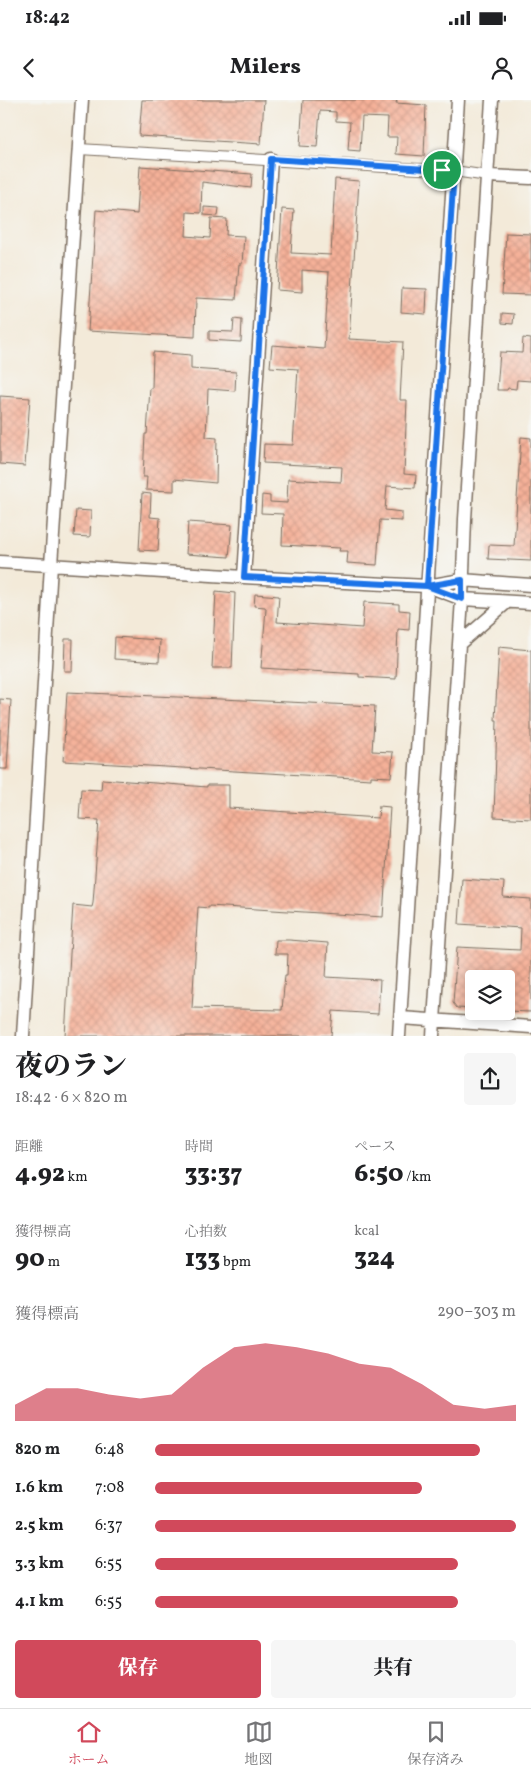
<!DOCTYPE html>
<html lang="ja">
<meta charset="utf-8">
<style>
body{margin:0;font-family:Vollkorn,"Noto Serif JP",serif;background:#f6f6f6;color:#202124;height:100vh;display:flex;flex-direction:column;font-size:19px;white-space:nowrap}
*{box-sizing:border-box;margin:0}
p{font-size:16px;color:#757577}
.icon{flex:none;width:28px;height:28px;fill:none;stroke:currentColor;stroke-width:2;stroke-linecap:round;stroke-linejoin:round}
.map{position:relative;height:936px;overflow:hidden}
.drawer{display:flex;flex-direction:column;background:#fff;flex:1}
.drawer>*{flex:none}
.buttons{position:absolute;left:465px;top:870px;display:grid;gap:10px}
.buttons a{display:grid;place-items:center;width:50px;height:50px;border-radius:5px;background:#fff;box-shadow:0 2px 12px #0003;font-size:25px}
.pin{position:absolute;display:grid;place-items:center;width:42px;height:42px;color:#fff;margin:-21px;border:2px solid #fff;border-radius:50%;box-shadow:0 1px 5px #0007}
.round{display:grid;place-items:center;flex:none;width:52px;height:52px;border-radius:5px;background:#f6f6f6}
.headline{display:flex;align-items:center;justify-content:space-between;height:85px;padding:0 15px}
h1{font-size:28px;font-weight:800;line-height:38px}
.metrics{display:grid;grid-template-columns:repeat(3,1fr);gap:8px;height:85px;padding:5px 15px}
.metrics div{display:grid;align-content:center}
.metrics b{font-size:25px;font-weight:800}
.metrics small{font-size:14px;font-weight:400}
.metrics p{font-size:14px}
.chart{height:140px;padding:10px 15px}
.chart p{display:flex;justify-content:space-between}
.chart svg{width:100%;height:90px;margin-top:5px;fill:#d1495b;opacity:.7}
.primary-button{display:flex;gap:10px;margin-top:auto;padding:10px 15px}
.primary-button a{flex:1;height:58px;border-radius:5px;background:#d1495b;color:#fff;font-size:20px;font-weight:800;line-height:58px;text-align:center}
.primary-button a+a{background:#f6f6f6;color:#202124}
ul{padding:0 15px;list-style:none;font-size:16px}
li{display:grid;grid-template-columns:80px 60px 1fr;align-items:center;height:38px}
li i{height:12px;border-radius:6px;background:#d1495b}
.status{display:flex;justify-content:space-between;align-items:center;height:35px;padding:0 25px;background:#fff;direction:ltr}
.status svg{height:14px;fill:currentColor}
header{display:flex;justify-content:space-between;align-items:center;height:65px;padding:0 15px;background:#fff;font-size:22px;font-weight:800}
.tabs{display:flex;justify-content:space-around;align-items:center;height:70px;border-top:1px solid #e0e0e0;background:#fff;font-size:14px;color:#757577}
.tabs a{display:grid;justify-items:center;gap:2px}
.tabs .current{color:#d1495b}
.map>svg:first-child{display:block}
.building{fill:url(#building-cross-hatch)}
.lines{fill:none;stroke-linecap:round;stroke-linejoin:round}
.minor-casing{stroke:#7b6d5f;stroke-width:12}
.tertiary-casing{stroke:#7b6d5f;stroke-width:15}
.minor{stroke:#fff;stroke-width:10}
.tertiary{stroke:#fff;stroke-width:12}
.route-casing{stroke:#fff;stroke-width:10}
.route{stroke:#1a73e8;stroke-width:6}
</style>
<div class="status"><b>18:42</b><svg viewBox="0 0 49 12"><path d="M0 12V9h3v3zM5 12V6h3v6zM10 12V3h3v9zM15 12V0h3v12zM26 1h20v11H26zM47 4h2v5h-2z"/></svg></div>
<header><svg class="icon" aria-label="back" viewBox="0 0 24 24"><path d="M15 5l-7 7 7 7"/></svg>Milers<svg class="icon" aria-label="person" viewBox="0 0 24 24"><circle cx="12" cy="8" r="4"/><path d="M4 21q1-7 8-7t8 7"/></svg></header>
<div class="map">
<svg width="531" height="936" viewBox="0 0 531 936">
<defs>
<pattern id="building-cross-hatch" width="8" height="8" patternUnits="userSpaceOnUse" patternTransform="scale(1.25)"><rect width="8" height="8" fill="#f5b199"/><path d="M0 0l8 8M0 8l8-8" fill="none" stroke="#d39883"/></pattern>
</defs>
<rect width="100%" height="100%" fill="#f6f6f2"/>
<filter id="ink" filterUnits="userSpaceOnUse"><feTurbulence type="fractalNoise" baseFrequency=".02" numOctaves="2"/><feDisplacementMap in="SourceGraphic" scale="10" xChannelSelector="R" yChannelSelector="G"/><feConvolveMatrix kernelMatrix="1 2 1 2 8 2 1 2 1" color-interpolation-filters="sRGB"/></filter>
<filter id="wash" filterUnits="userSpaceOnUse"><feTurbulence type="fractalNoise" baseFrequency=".0096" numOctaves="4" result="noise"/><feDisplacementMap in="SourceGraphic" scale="20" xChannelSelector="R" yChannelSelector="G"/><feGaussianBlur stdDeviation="1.12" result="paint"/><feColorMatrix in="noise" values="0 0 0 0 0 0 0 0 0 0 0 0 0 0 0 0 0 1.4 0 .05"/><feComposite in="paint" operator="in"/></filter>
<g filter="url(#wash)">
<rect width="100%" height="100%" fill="#f3ead9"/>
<g id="blocks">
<path class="building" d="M142,0H264L261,44L139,36Z
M303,0H397L396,3L426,5L424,56L396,54L397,37H387L388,18L362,17L360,51L348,50L350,22L336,21V12L320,11L317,47L300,46Z
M140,66L252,74L251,88L202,82L201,113L187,112L186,136L210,138L211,118L227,119L226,135L244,136L242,164H239L236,200L196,198L195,237L88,231L96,110L137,114Z
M335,79L359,81L349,239L403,242L400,300H407L404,374L416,375L415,388L387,386L385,410L402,412V421L380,420L377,465L347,463L348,451H339L340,448L282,445L283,414L261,413L262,395L270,396V402L287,403L288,379L341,382L342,367L263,363L264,344L293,345L298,269L270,267L272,245L324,249L329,172L302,170V192L277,190L282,109L294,110L291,153L331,155Z
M204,107L219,108L218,116L204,115Z
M506,133L531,134V195L502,194Z
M402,188L427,189L426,214L401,212Z
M502,213L514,214L513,224L502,223Z
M234,219L242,220L241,242L209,240V231L233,232Z
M523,238L531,239V281L517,280L516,289L508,288L507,290H497L500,252L522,253Z
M153,252L191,255V269L236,272L235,291L208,289L206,337L217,338L216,383L174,379V391L146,390L147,377H143L145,334H147L150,288H152Z
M0,296L30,298L25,366L0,364Z
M521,337L531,338V461L488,459L489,445L514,446Z
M142,393L151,394L150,417L160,418L158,451L139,450Z
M76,410L91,411L90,437L74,436Z
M188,422L232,425L229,457L186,454Z
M216,491L235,493L232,568H212Z
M255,494L279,496L277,522L362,528L364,502L399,504V510L410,511L409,530L398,529L396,579L359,577V574L261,568L266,509L265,507L254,506Z
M115,537L160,540L159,562L114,559Z
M65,539H73L72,571H64Z
M499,547L531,550V719L494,717L497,620H495Z
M67,592L375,606L372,651L393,652L391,677L371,676V679L63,661Z
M0,599L11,600L7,669H0Z
M102,679L207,687V685H229V708L378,718L379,706L390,707L383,817L209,806V808L198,807L192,908L282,910L285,875H287L288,854H275L276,840H289L328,843L326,877L380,880L378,914L333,911L331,936H65L73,805L92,807L93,803L99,720L79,719L81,689L101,690Z
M462,779L504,782L503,797L531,799V912L506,911V879H474V909L457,908L453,903L457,847L520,850L521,828L459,824Z"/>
</g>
</g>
<g filter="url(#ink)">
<use href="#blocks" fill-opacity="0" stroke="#7b6d5f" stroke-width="1"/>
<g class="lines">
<g class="minor-casing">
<path id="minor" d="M79,49L454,71L488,76"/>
</g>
<g class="tertiary-casing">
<path id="tertiary" d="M488,76L531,78
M0,462L244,477L427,486L462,480L531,485
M244,477L271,59
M428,486L462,499L531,503
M459,544L507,502
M401,918L531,927
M23,936L51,465L82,0
M399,936L458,0
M433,936L462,499L465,419L492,0"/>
</g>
<use href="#minor" class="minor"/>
<use href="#tertiary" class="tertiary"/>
</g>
</g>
<g class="lines" filter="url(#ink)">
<g class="route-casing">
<path id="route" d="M442,70L271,59L244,477L427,486L462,499V480L427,486L454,71L442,70"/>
</g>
<use href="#route" class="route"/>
</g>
</svg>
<div class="buttons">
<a><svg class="icon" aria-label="layers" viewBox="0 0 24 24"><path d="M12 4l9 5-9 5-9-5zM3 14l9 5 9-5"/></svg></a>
</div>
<div class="pin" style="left:442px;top:70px;background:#1e9e55"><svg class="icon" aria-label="arrive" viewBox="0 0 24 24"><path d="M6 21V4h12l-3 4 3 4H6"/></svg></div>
</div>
<section class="drawer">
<div class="headline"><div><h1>夜のラン</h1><p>18:42 · 6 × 820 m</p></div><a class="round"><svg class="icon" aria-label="share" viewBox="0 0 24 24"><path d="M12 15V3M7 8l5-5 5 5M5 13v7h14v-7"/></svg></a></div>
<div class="metrics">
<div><p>距離</p><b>4.92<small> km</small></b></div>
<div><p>時間</p><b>33:37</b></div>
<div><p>ペース</p><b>6:50<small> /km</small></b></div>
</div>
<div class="metrics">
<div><p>獲得標高</p><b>90<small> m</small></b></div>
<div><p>心拍数</p><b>133<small> bpm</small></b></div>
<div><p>kcal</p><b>324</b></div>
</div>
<div class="chart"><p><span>獲得標高</span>290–303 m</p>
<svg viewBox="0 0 160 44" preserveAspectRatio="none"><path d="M0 44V36L10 28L20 28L30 31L40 33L50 31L60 18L70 8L80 6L90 8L100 11L110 16L120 18L130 26L140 36L150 38L160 36V44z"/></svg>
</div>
<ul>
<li><b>820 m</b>6:48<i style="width:90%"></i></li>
<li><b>1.6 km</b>7:08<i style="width:74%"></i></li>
<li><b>2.5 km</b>6:37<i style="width:100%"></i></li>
<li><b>3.3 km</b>6:55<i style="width:84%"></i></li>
<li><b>4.1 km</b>6:55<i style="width:84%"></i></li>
</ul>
<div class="primary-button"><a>保存</a><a>共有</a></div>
</section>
<nav class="tabs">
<a class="current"><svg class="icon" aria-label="home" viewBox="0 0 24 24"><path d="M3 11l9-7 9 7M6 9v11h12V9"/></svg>ホーム</a>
<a><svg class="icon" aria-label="map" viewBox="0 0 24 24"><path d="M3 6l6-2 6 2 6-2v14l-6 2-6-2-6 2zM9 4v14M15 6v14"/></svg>地図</a>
<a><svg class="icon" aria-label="saved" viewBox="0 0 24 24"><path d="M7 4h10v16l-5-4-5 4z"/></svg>保存済み</a>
</nav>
